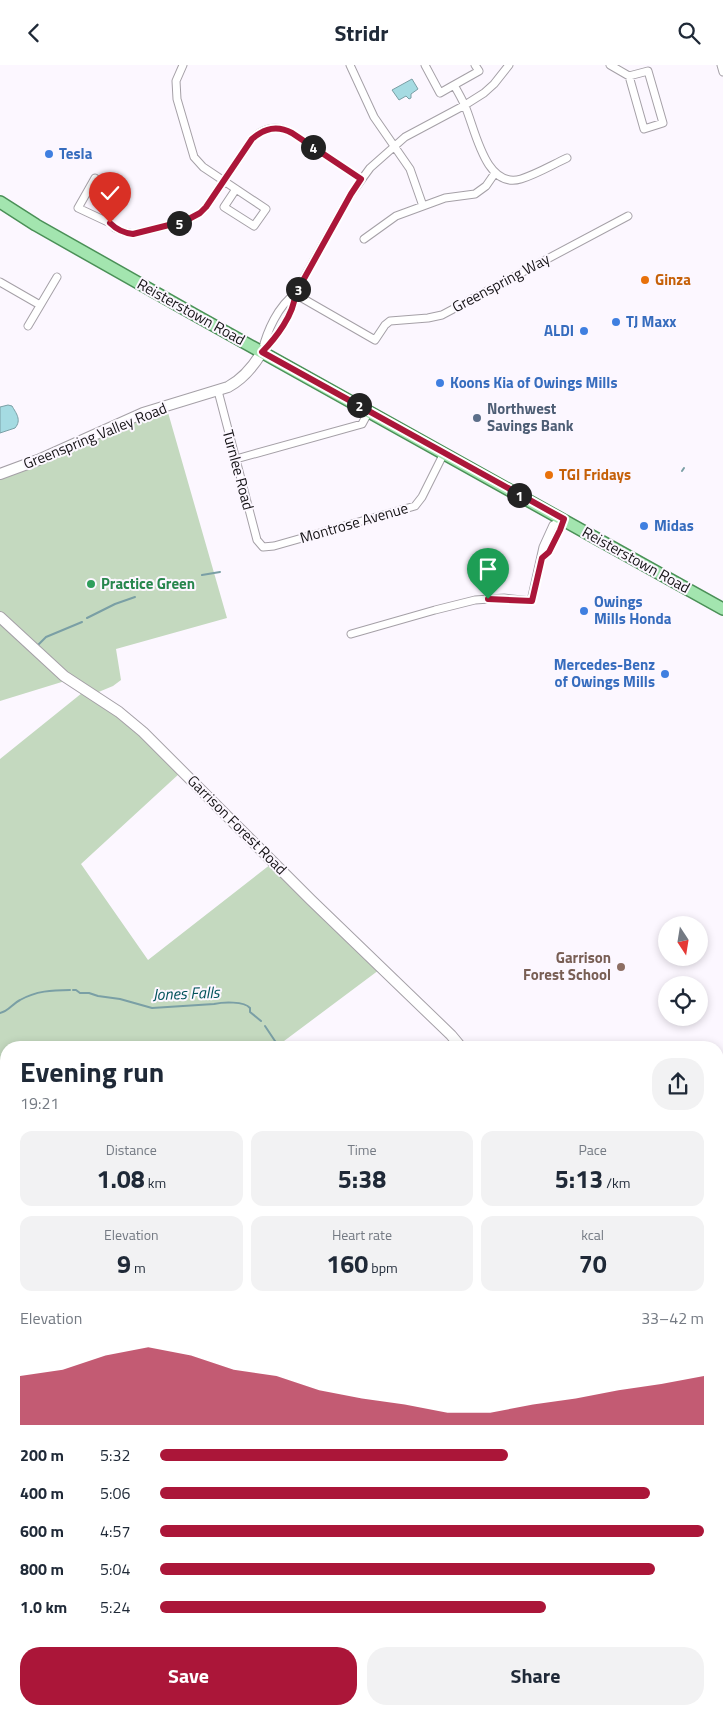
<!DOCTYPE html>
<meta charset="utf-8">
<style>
body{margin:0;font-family:"Titillium Web",sans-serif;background:#f2f2f3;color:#1f2937;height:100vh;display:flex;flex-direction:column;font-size:19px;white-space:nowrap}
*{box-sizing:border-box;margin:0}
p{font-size:16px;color:#747a83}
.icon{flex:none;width:28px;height:28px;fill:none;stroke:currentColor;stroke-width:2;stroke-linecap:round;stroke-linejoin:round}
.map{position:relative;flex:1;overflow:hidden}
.drawer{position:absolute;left:0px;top:976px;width:724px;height:674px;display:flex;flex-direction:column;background:#fff;border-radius:20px 20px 0 0;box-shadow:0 2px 8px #0003}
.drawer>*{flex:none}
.needle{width:32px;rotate:168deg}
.fabs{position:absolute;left:658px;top:851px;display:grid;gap:10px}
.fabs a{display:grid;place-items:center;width:50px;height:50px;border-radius:50%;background:#fff;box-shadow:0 2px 8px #0003;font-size:25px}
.pin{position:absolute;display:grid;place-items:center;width:42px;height:42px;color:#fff;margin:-51px -21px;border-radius:50% 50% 50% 0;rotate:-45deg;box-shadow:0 0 5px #0007}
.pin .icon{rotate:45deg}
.km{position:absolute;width:25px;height:25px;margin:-12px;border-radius:50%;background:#222;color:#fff;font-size:14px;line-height:25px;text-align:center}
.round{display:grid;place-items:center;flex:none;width:52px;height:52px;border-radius:20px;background:#f2f2f3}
.summary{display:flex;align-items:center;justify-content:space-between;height:85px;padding:0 20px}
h1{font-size:28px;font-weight:700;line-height:38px}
.figures{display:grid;grid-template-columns:repeat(3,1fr);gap:8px;height:85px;padding:5px 20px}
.figures div{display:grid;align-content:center;border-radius:12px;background:#f2f2f3;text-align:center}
.figures b{font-size:25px;font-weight:700}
.figures small{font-size:14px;font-weight:400}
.figures p{font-size:14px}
.chart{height:140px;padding:10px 20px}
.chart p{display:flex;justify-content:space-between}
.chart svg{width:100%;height:90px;margin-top:5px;fill:#ab1639;opacity:.7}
.button{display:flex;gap:10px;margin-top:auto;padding:10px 20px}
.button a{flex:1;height:58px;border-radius:20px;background:#ab1639;color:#fff;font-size:20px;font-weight:700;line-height:58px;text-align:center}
.button a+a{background:#f2f2f3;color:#1f2937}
ul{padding:0 20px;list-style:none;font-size:16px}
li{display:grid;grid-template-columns:80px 60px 1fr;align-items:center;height:38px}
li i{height:12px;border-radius:6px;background:#ab1639}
header{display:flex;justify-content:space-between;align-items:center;height:65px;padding:0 20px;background:#fff;font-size:22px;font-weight:700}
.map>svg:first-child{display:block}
.green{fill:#c4d9bf}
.water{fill:#a5dbe2;stroke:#7a9fa5}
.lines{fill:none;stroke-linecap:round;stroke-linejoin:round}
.stream{stroke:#7a9fa5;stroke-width:2}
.street-casing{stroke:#a5a0a7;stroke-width:9}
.secondary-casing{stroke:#a5a0a7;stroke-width:12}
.primary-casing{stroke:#4a9057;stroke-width:14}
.street{stroke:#fff;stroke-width:7}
.secondary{stroke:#fff;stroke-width:10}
.primary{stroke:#a3e5af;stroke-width:11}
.route-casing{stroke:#fff;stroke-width:10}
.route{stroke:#ab1639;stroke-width:6}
.shop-dot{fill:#3f7fe0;stroke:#fcf7ff;stroke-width:2}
.food-dot{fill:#e8710a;stroke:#fcf7ff;stroke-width:2}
.service-dot{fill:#5c6f8a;stroke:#fcf7ff;stroke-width:2}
.leisure-dot{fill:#2e9e5b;stroke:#fcf7ff;stroke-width:2}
.education-dot{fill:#8d6e63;stroke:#fcf7ff;stroke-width:2}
.labels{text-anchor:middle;stroke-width:4;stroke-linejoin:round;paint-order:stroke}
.shop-label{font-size:15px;font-weight:bold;fill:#366cbe;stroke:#fcf7ff;text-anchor:start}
.food-label{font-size:15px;font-weight:bold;fill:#c56008;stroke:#fcf7ff;text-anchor:start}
.street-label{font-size:15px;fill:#151316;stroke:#fcf7ff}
.service-label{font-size:15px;font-weight:bold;fill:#4e5e75;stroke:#fcf7ff;text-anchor:start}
.leisure-label{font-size:15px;font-weight:bold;fill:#27864d;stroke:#fcf7ff;text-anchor:start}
.education-label{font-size:15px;font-weight:bold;fill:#785e54;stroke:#fcf7ff;text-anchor:end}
.water-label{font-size:16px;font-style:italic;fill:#00525a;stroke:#fcf7ff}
</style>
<header><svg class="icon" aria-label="back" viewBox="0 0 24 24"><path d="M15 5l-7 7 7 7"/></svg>Stridr<svg class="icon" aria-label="search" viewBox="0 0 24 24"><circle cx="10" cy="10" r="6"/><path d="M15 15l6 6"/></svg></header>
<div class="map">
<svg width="723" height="1649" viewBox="0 0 723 1649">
<rect width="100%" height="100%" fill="#fcf7ff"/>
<path class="green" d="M167,344L227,553L116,584L121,615L113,621L89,631L114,647L180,708L81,799L148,895L271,799L379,905L276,982H6V1029H0V694L82,628L65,616L0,636V412Z
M0,1166L6,1171V1230L0,1226Z
M723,1287V1528L718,1531V1289Z
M0,1311L3,1312C7,1336 9,1381 0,1403Z
M0,1578H6V1606L5,1608L4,1628L6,1635V1644H10L14,1649H0Z
M133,1644H244L247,1649H128Z
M402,1644H466V1649H401Z"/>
<path class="water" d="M412,14L418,24L411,29V33L409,34L406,31L399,35L392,25Z
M8,340L12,341C16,348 22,355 15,363L0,368V342Z"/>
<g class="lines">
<path class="stream" d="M682,406L684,403
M202,510L220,507
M87,553L115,539L135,532
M38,580L46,572L82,557
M73,925H76L80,928H89L98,931L120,934L152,943L214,939C223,937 244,936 250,943V947L261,956
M0,948C9,946 12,939 20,935C36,926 52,925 70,925
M265,961L279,982
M563,1644L566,1649"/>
<g class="street-casing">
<path id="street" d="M183,0L176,16L177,34L194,92L203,102L266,144L254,161L224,142L236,124
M350,0L374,52L410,104L423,141
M425,0L440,28L454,20
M475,0L479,6L454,20C458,27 462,34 465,41C475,63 485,125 521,114C537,109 552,100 567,93
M610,0L629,11L644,64L663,58L648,6L629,11
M721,0L723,7
M110,158L95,113L78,143L110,158L115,163L124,167L133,169L185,156L200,148L206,142L252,74C265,62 277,60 292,68L361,114
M364,174L396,151L445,133L475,129L486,121L495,108
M0,217L40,240
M295,229L375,275L385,260L390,256L428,253L442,250L628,151
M28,261L57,212
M262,286C267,266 278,241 295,229
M262,287C276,273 294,249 295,229L351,129L370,103L405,72L465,40L484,28L494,19L509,0
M218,326L257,475L263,482L274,481L415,441L422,432L444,388
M236,394L362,359L369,346
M542,493L549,487L564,454
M351,569L435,545L475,535L504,533L531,536L543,482L553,460L564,454
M0,1307L6,1309
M556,1644L560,1649
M283,1649L288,1644"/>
</g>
<g class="secondary-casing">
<path id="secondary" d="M0,409L38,395L143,348L228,322C243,314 253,302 262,287
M0,552L64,611L119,647L143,667L311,835L451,970L461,982
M704,1644L706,1649"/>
</g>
<g class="primary-casing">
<path id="primary" d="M0,137L36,160L195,250L723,544"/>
</g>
<use href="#street" class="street"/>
<use href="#secondary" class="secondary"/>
<use href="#primary" class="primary"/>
</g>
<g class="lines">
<g class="route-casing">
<path id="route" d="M110,158C117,165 124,168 133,169L185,156L200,148L206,142L252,74C265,63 277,60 292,68L361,114L351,129L295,230C294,249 276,273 262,287L564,454L560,465L549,487L542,493L532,536L488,534"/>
</g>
<use href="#route" class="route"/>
</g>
<g class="shop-dot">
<circle cx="49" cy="89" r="5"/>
<circle cx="616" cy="257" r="5"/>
<circle cx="584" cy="266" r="5"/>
<circle cx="440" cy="318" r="5"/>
<circle cx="644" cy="461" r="5"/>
<circle cx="584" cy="546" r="5"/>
<circle cx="665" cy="609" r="5"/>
</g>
<g class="food-dot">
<circle cx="645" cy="215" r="5"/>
<circle cx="549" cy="410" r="5"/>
</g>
<circle class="service-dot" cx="477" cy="353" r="5"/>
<circle class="leisure-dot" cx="91" cy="519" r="5"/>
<circle class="education-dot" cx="621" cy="902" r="5"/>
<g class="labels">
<g class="shop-label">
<text x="59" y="94">Tesla</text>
<text x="626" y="262">TJ Maxx</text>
<text x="574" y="271" text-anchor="end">ALDI</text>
<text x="450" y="323">Koons Kia of Owings Mills</text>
<text x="654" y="466">Midas</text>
<text x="594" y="542">Owings<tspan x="594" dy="17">Mills Honda</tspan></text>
<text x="655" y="605" text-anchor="end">Mercedes-Benz<tspan x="655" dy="17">of Owings Mills</tspan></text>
</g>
<g class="food-label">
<text x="655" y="220">Ginza</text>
<text x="559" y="415">TGI Fridays</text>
</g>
<g class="street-label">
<text transform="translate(501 218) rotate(-28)" y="5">Greenspring Way</text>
<text transform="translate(191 247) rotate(29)" y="5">Reisterstown Road</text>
<text transform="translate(95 371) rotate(-22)" y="5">Greenspring Valley Road</text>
<text transform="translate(238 405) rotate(75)" y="5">Turnlee Road</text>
<text transform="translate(354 458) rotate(-16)" y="5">Montrose Avenue</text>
<text transform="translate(636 495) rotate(29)" y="5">Reisterstown Road</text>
<text transform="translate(237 760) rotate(45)" y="5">Garrison Forest Road</text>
</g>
<g class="service-label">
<text x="487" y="349">Northwest<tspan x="487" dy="17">Savings Bank</tspan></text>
</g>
<g class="leisure-label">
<text x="101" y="524">Practice Green</text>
</g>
<g class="education-label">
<text x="611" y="898">Garrison<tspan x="611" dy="17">Forest School</tspan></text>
</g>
<g class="water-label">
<text transform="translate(186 928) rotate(-2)" y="6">Jones Falls</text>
</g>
</g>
</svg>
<div class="fabs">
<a><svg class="needle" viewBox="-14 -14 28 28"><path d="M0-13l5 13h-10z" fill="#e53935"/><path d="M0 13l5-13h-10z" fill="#747a83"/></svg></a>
<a><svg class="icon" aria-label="locate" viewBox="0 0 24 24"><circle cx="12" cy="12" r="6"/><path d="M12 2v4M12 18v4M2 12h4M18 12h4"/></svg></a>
</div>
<div class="pin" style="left:488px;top:534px;background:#1e9e55"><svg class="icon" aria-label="arrive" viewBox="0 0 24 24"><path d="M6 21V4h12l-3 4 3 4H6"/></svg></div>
<div class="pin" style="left:110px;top:158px;background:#d93025"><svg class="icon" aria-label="check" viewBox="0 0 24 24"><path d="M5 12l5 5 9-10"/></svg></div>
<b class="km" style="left:519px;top:430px">1</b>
<b class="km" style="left:359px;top:340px">2</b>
<b class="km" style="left:298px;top:224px">3</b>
<b class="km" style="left:313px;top:82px">4</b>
<b class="km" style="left:179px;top:158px">5</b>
<section class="drawer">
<div class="summary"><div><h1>Evening run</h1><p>19:21</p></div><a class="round"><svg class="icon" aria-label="share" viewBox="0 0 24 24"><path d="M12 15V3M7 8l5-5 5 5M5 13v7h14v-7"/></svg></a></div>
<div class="figures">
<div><p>Distance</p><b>1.08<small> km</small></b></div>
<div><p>Time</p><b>5:38</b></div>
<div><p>Pace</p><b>5:13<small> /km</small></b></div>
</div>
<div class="figures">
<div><p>Elevation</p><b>9<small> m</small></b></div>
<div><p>Heart rate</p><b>160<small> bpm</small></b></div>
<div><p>kcal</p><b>70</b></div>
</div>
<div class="chart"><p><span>Elevation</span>33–42 m</p>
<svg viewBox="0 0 160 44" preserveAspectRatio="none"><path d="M0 44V20L10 17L20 10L30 6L40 10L50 17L60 20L70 27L80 31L90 34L100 38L110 38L120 34L130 31L140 27L150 24L160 20V44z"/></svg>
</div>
<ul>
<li><b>200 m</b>5:32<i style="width:64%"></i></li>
<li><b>400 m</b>5:06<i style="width:90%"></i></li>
<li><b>600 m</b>4:57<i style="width:100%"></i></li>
<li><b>800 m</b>5:04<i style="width:91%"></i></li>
<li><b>1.0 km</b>5:24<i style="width:71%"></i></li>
</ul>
<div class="button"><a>Save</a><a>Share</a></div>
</section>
</div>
